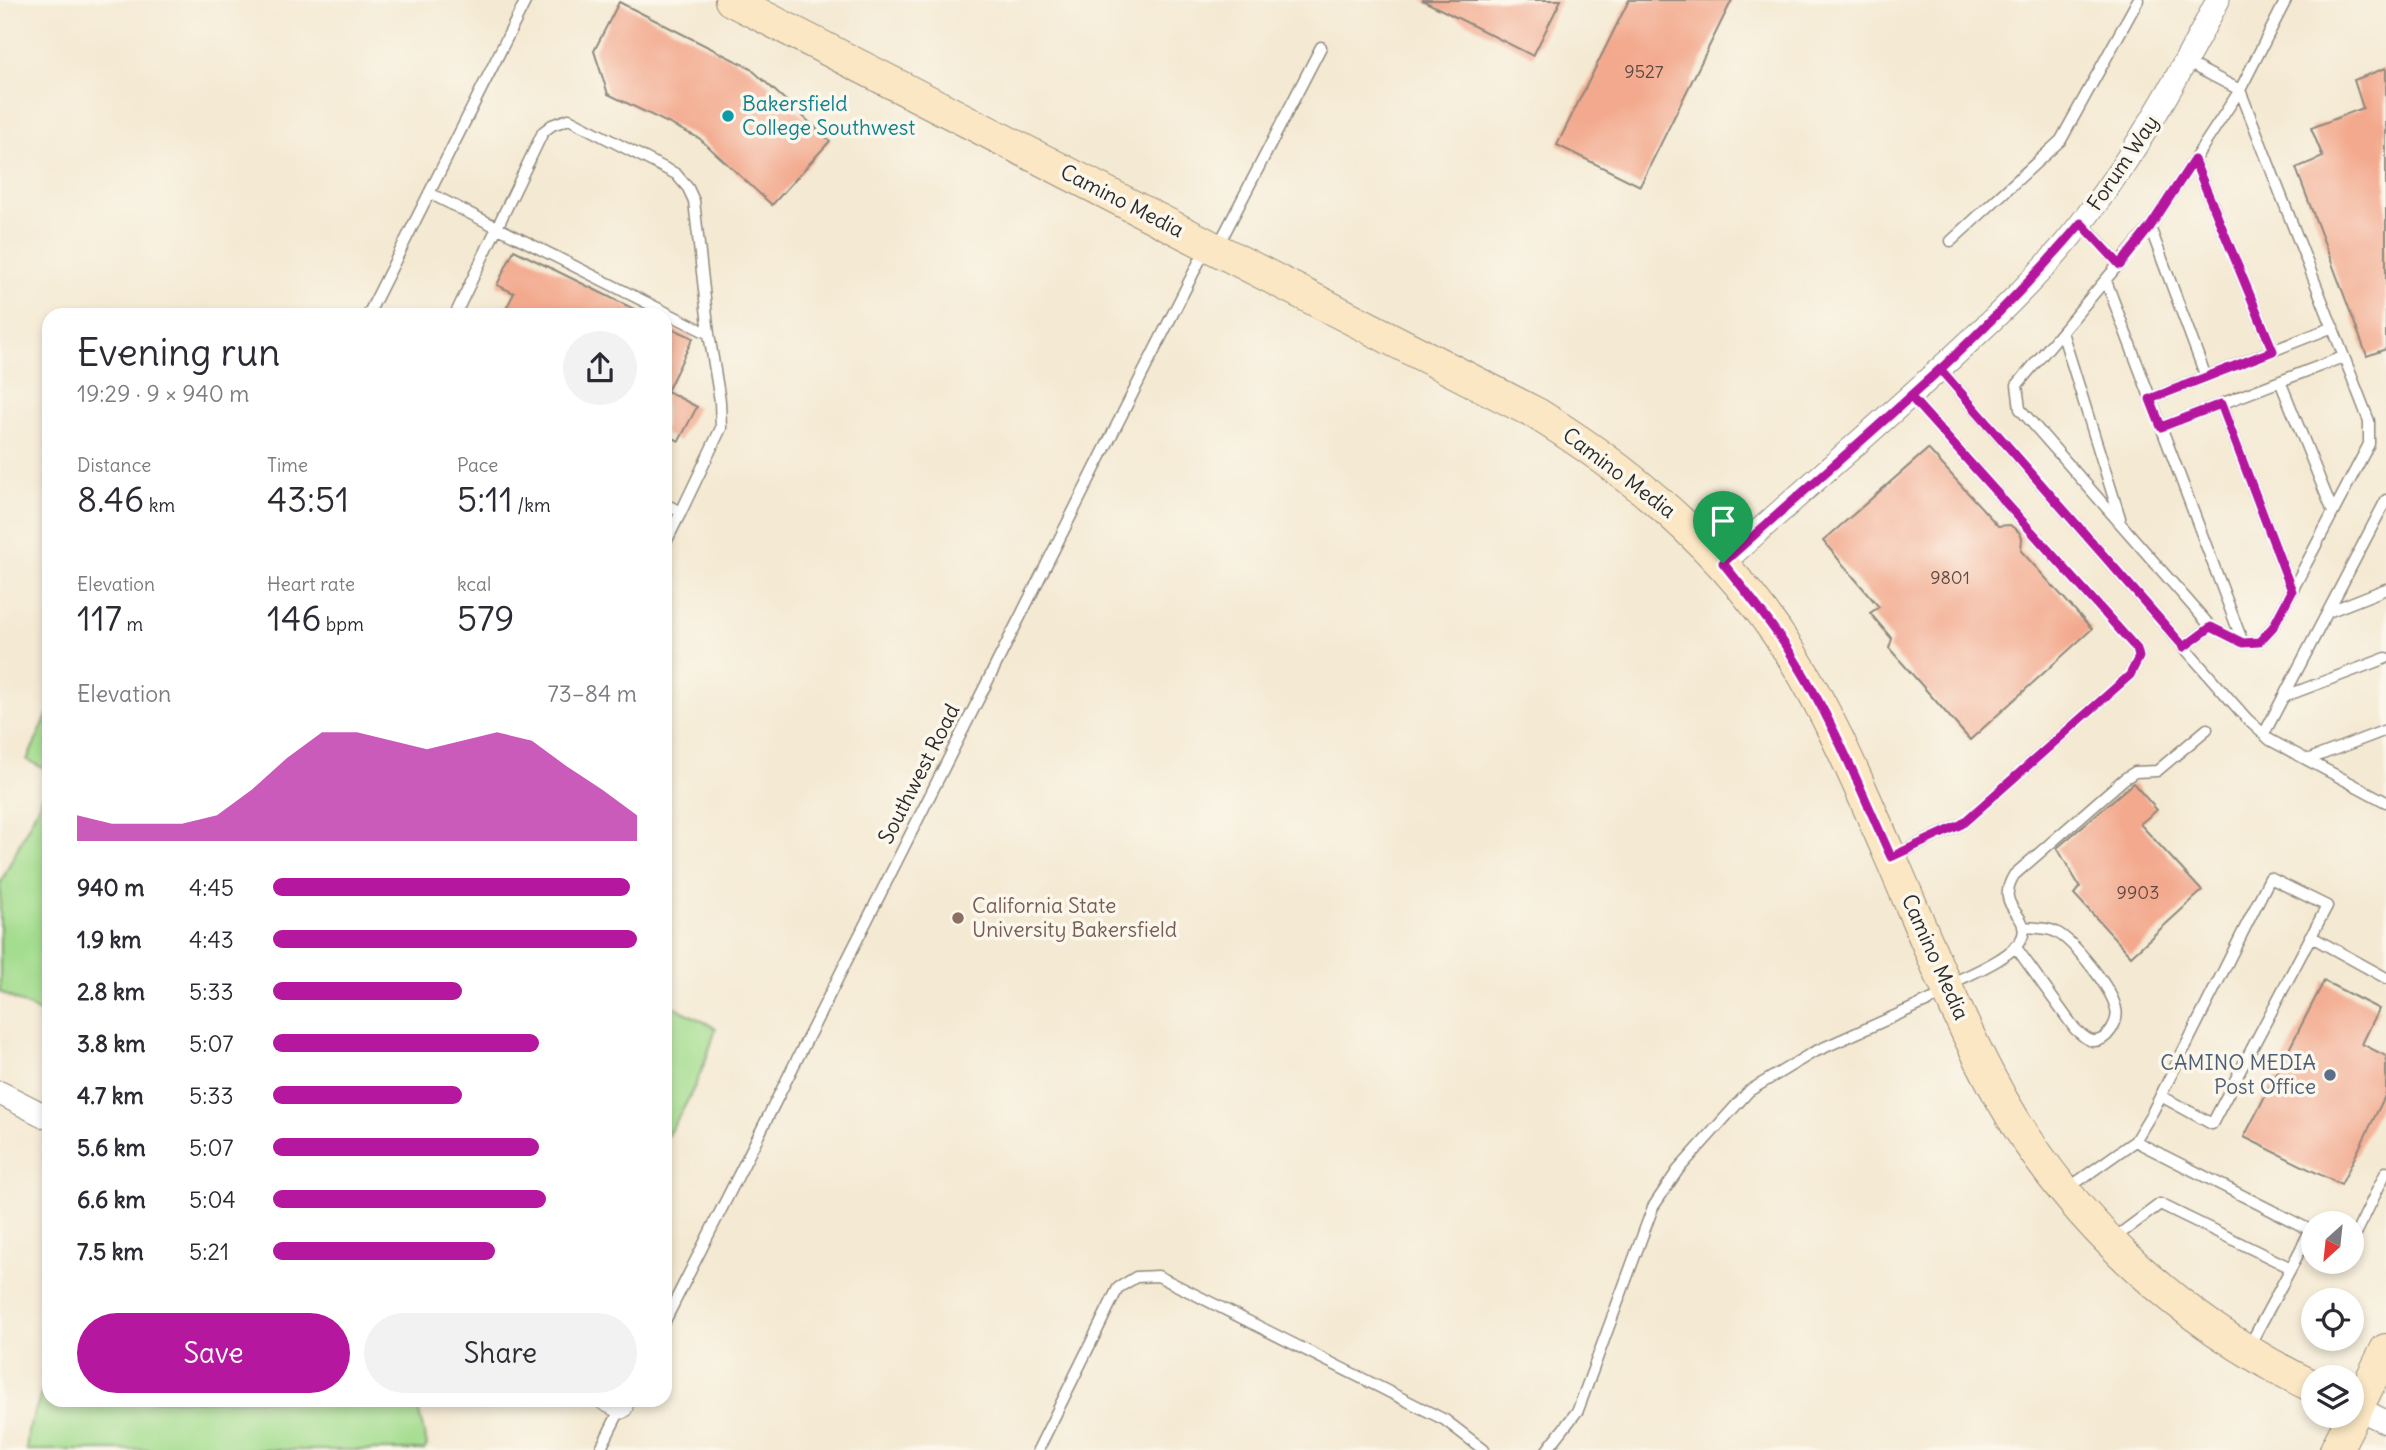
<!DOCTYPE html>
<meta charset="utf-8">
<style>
body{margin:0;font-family:Delius,sans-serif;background:#f2f2f3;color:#2b2b33;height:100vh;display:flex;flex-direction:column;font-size:26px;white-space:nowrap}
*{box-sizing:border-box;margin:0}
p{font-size:23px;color:#7c7c81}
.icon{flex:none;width:38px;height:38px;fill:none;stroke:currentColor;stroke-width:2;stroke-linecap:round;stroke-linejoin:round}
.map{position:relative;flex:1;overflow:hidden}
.panel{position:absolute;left:42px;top:308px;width:630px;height:1099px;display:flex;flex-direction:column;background:#fff;border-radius:21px;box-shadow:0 4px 10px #0003}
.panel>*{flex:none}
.needle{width:46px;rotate:207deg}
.fabs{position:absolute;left:2301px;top:1211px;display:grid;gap:14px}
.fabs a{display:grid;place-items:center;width:63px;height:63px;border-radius:50%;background:#fff;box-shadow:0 4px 10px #0003;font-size:35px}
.pin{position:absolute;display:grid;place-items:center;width:60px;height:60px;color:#fff;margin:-72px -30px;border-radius:50% 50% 50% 0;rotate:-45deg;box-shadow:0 0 7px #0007}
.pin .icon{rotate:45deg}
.round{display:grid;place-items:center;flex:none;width:74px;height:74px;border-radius:37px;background:#f2f2f3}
.headline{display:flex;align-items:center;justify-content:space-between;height:119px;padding:0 35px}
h1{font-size:38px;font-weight:600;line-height:52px}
.stats{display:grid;grid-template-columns:repeat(3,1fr);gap:10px;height:119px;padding:7px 35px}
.stats div{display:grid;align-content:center}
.stats b{font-size:35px;font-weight:600}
.stats small{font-size:19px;font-weight:400}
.stats p{font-size:19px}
.chart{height:196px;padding:14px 35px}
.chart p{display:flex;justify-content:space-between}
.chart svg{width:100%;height:126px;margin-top:7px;fill:#b5179e;opacity:.7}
.cta{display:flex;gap:14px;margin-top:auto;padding:14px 35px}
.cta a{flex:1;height:80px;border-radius:42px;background:#b5179e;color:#fff;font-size:28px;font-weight:600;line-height:80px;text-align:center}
.cta a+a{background:#f2f2f3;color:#2b2b33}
ul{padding:0 35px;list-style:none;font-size:23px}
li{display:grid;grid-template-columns:112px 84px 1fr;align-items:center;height:52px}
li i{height:18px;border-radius:9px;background:#b5179e}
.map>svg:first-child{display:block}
.green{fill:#a4dd8f;stroke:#68845d;stroke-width:2}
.building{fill:#f3a98d}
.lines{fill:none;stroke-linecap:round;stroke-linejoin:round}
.lane-casing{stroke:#908a7e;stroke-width:13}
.street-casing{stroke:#908a7e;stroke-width:25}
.secondary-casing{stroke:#908a7e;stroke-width:34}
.lane{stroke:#fff;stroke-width:10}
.street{stroke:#fff;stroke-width:23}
.secondary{stroke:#fbe7c3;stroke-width:32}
.route-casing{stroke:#fff;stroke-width:14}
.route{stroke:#b5179e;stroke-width:9}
.culture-dot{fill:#0f9aa8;stroke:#fbf7ec;stroke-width:2.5}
.education-dot{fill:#8d6e63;stroke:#fbf7ec;stroke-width:2.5}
.service-dot{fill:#5c6f8a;stroke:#fbf7ec;stroke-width:2.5}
.labels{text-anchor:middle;stroke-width:7;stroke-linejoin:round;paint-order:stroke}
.number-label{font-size:18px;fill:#5d4a44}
.culture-label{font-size:21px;fill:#0d838f;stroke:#fbf7ec;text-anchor:start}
.street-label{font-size:21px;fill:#2b2b2b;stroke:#fbf7ec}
.education-label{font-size:21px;fill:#785e54;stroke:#fbf7ec;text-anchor:start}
.service-label{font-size:21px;fill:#4e5e75;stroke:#fbf7ec;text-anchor:end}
</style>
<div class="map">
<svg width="2386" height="1450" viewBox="0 0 2386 1450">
<rect width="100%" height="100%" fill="#fbf7ec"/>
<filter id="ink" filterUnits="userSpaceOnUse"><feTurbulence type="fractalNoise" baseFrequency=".0143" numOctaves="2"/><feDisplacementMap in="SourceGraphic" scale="14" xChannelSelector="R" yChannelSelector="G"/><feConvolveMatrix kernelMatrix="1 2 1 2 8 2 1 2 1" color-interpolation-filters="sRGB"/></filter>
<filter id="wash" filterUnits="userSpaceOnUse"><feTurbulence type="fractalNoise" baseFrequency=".00686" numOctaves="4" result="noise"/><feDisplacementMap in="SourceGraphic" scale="28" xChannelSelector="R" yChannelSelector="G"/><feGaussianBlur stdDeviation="1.57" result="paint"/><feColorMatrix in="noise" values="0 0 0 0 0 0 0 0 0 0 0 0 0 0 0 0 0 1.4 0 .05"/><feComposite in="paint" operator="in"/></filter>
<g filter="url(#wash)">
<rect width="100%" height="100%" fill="#f4e9d2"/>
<path class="green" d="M49,712V771L27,760Z
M44,794L49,797V1017L0,992V884Z
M665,1002L716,1028C704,1070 689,1102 665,1139Z
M49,1371V1400H409L417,1404L427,1445L424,1450H26L28,1432Z"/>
<g id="blocks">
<path class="building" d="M1422,0H1561L1533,56Z
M1629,0H1732L1640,186L1557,145Z
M619,2L750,68L830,141L772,205L699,138L608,94L594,51Z
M2386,68V349L2367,356L2296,168L2323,157L2311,128L2363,108L2354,80Z
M514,250L646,315H503L514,293L497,285Z
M665,325L693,338L667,391L697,407L679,441L665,434Z
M1928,449L1998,526L2010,525L2019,532L2022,538L2021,551L2092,629L1970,740L1889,648L1892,639L1870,613L1879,607L1823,541Z
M2133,783L2157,810L2140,824L2202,891L2131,956L2074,894L2080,887L2057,848Z
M2324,981L2379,1009L2362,1044L2386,1056V1094L2341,1185L2244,1137Z"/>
</g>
</g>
<g filter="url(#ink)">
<use href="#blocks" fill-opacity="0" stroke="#908a7e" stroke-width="2"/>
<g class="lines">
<g class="lane-casing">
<path id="lane" d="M2186,62L2240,90L2150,227L2017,385L2020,409L2211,627
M2194,160L2273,351
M429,193L709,334
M2082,223L2120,265
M2150,227L2206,377
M1951,241L2061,140L2138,0
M1218,246L1321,47
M2106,281L2243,643
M368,315L526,0
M455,315L543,132L552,125L569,119L676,174L688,188L694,201L709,334L720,401L721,428L681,512L665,504
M2062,332L2120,518
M1940,369L2247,719L2270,740L2386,802
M2280,381L2333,512
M2150,399L2333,327
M2221,404L2292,591
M2161,427L2343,357
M665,544L681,512
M2328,612L2386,589
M2184,647L2211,627L2243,643L2259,642L2273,627L2369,444V421L2240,90L2286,0
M2283,697L2386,658
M2264,734L2386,500
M2307,760L2386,730
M1893,856L1962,824L2130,675L2139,657L2137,649L1910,396
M2310,936L2386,978
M2015,946L2075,1029C2080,1033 2086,1040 2093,1041C2107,1042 2119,1022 2116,1009C2112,989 2074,941 2056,932C2047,927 2033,928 2023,927
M1950,984C1968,975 2017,956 2023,935C2029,913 1994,908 2014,875L2124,779L2135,772L2157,771L2207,729
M2135,1141L2314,1232
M2067,1189L2135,1141L2153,1111L2270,878L2327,906L2212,1124L2161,1096
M2113,1239L2160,1204L2291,1268L2248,1348
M2352,1242L2386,1172
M2291,1268L2310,1231
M665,1321L1206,248
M600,1450L622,1406
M1038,1450L1118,1288L1136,1277L1158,1276L1445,1420L1484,1450
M1547,1450L1578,1410L1653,1207L1678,1170L1749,1091L1812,1053L1946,993"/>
</g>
<g class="street-casing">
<path id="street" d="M1723,563C1788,504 1855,446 1920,387C1979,333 2038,280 2086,217C2138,149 2179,76 2218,0
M0,1093L49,1118
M607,1400L621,1407
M2357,1408L2386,1422"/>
</g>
<g class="secondary-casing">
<path id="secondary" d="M731,0L1537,414C1638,476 1727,553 1791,654C1830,715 1858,783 1887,849C1924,933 1957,1020 2002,1100C2073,1224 2185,1325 2314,1387
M2336,1450L2386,1350"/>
</g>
<use href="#lane" class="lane"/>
<use href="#street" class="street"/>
<use href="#secondary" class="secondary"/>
</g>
</g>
<g class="lines" filter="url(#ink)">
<g class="route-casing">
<path id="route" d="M1723,563C1747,593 1771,622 1791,654C1832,718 1860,788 1891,857L1962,824L2130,675L2139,657L2137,649L1910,396L1940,369L2184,647L2211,627L2243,643L2259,642L2273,627L2292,591L2221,404L2161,427L2150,399L2273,351L2194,160L2150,227L2120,265L2081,223C1975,349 1845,453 1723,563"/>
</g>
<use href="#route" class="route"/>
</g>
<circle class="culture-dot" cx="728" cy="116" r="7"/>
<circle class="education-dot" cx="958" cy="918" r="7"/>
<circle class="service-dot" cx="2330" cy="1075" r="7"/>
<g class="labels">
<g class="number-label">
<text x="1644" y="78">9527</text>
<text x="1950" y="584">9801</text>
<text x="2138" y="899">9903</text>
</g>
<g class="culture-label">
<text x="742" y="111">Bakersfield<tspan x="742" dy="24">College Southwest</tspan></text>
</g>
<g class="street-label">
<text transform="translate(2123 163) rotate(-56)" y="7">Forum Way</text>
<text transform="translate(1122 201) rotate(27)" y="7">Camino Media</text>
<text transform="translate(1619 473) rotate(37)" y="7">Camino Media</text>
<text transform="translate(919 774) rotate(-63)" y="7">Southwest Road</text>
<text transform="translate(1935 957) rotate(66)" y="7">Camino Media</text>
</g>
<g class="education-label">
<text x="972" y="913">California State<tspan x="972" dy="24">University Bakersfield</tspan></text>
</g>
<g class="service-label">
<text x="2316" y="1070">CAMINO MEDIA<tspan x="2316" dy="24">Post Office</tspan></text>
</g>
</g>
</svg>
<div class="fabs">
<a><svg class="needle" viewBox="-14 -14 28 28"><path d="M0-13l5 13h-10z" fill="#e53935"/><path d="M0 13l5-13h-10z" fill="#7c7c81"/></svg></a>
<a><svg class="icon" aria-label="locate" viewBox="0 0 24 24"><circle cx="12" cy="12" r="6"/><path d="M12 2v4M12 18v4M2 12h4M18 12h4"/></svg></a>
<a><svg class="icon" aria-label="layers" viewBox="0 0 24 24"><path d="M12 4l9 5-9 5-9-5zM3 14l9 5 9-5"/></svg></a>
</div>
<div class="pin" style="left:1723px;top:563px;background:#1e9e55"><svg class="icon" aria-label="arrive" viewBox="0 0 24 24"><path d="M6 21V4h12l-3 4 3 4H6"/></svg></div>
<section class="panel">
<div class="headline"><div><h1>Evening run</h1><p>19:29 · 9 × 940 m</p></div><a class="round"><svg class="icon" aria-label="share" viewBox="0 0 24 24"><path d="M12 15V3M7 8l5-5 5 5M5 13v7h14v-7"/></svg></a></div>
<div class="stats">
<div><p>Distance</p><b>8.46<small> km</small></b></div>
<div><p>Time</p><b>43:51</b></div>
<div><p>Pace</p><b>5:11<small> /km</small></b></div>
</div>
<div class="stats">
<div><p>Elevation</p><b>117<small> m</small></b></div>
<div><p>Heart rate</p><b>146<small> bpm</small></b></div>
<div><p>kcal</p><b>579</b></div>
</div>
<div class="chart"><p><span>Elevation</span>73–84 m</p>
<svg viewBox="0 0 160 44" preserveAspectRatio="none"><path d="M0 44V35L10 38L20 38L30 38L40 35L50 26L60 15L70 6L80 6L90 9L100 12L110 9L120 6L130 9L140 18L150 26L160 35V44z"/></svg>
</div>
<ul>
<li><b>940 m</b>4:45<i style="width:98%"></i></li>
<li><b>1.9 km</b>4:43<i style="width:100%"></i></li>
<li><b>2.8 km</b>5:33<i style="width:52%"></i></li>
<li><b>3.8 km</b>5:07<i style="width:73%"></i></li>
<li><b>4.7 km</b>5:33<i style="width:52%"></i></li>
<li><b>5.6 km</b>5:07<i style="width:73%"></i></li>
<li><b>6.6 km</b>5:04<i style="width:75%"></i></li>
<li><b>7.5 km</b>5:21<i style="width:61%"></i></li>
</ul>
<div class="cta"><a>Save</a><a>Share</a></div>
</section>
</div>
